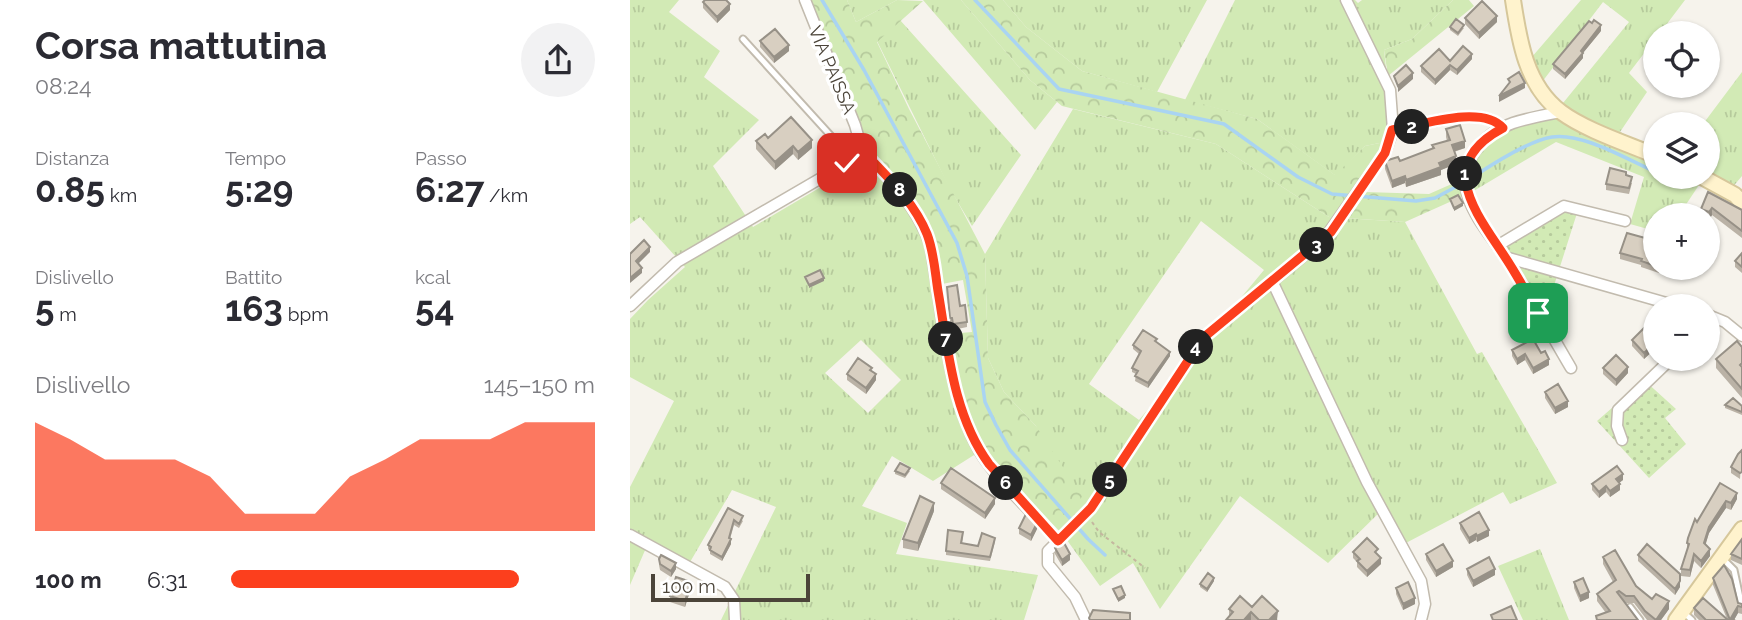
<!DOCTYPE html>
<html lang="it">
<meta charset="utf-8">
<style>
body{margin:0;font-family:Raleway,sans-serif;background:#f2f2f3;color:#2b2b33;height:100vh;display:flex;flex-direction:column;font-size:26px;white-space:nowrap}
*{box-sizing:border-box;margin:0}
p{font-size:23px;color:#7c7c81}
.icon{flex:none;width:38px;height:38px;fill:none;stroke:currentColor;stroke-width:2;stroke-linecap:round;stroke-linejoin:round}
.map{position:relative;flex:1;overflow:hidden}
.sheet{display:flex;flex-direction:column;background:#fff;width:630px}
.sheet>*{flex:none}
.fabs{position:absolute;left:1013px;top:21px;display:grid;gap:14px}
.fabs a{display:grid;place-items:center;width:77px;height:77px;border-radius:50%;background:#fff;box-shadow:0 2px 5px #0004;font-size:35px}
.scale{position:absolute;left:21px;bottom:18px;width:159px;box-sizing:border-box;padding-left:7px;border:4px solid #4b4439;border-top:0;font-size:19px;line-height:24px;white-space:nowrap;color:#4b4439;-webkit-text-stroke:5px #fff;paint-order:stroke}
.pin{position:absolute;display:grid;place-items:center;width:60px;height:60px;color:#fff;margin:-30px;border-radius:14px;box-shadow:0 4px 10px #0006}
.km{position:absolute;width:35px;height:35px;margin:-18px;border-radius:50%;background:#222;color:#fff;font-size:19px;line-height:35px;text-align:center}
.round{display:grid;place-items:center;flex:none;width:74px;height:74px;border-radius:37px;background:#f2f2f3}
.overview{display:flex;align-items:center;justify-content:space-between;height:119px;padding:0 35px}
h1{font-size:38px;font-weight:700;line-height:52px}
.figures{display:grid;grid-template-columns:repeat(3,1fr);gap:10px;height:119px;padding:7px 35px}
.figures div{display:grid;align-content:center}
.figures b{font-size:35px;font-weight:700}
.figures small{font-size:19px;font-weight:400}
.figures p{font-size:19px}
.chart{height:196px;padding:14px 35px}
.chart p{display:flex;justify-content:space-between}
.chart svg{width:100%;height:126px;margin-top:7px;fill:#fc3f1d;opacity:.7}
ul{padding:0 35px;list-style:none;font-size:23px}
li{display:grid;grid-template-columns:112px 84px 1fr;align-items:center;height:52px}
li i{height:18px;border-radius:9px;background:#fc3f1d}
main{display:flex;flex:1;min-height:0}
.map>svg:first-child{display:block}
.grass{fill:url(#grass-tufts);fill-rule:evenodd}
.forest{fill:url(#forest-crowns)}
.park{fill:url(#park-dots)}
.pitch{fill:#d2eab5}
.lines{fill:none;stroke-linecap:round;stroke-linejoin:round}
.stream{stroke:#a9d4f2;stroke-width:3.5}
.lane-casing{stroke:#c2bbae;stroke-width:9}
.street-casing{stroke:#c2bbae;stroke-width:13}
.secondary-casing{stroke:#d6c79b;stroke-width:18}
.path{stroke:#c4b79f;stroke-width:2;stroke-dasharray:3.5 3.5;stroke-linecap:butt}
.lane{stroke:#fff;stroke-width:5}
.street{stroke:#fff;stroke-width:10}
.secondary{stroke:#fff3cd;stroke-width:14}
.wall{fill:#bab2a6}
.shaded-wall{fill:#979187}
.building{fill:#d8cfc1;stroke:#979187;stroke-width:2}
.route-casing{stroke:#fff;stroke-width:14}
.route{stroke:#fc3f1d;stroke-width:9}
.labels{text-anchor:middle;stroke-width:7;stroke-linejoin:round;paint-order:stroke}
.street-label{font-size:18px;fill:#4b4439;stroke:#fff}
</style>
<main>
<section class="sheet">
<div class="overview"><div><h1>Corsa mattutina</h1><p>08:24</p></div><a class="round"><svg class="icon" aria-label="share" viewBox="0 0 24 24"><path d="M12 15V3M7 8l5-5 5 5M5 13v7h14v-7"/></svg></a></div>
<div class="figures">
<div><p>Distanza</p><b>0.85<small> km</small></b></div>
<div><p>Tempo</p><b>5:29</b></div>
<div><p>Passo</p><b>6:27<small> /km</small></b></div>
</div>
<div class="figures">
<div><p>Dislivello</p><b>5<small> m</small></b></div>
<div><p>Battito</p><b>163<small> bpm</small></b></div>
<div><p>kcal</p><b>54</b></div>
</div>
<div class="chart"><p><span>Dislivello</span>145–150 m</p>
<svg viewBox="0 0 160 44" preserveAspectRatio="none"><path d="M0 44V6L10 12L20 19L30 19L40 19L50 25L60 38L70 38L80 38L90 25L100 19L110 12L120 12L130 12L140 6L150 6L160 6V44z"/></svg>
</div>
<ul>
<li><b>100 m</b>6:31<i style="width:79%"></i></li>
</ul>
</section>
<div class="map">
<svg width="1112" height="620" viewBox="0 0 1112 620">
<defs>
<pattern id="grass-tufts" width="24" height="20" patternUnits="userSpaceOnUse" patternTransform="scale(1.75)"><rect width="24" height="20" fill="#d2eab5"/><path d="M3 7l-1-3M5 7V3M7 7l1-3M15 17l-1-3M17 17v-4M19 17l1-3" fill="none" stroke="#b6ca9c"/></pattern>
<pattern id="forest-crowns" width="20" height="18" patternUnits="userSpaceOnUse" patternTransform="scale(1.75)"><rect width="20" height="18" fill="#d2eab5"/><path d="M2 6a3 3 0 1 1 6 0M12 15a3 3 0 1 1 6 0" fill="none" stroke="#b6ca9c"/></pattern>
<pattern id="park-dots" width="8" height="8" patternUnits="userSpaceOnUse" patternTransform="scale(1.75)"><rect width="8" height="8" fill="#d2eab5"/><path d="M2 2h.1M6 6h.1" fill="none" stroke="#b6ca9c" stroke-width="1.8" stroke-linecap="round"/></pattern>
</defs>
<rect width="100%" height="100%" fill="#f6f3ec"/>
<path class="grass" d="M0,0H49L39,12L90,51L74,77L129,120L83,166L123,227L240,158L304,237L319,334L331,389L352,450L303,481L262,456L232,506L277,523L266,554L408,575L394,620H91L146,507L102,490L56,569L16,548L0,585V487L44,401L0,377V319L18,300L55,267L10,217L0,224ZM231,340L271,380L238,413L195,373Z
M217,0H267L226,22Z
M293,0H331L400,80L427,102L405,130Z
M373,0H577L527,92L452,71L396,27Z
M605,0H725L728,3L732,0H823L782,39L754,50L764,140L735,146L706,176L627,119L555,100Z
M951,0H1055L1030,33H1026L1025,39L999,73L1017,92L990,132L1025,149L1026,177H1078V124H1073L1112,72V176L1095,196L1071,182L1049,215H1026L1025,231L1000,224L1014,177L926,142L842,192L833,179C841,165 849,149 862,139C881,125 918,118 940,111L933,103L999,22L973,2L912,82L901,58Z
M270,20L391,155L342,226L320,189L247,41Z
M443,109L586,144L699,217L775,222L847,354L852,352L927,483L880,504L873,492L774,544L754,508L698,563L610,496L530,609L503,563L470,586L434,536L406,426L374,392L358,358L355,254ZM571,221L634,270L509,420L459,384Z
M910,549L939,620H893L868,566Z"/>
<path class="forest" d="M169,0H217L226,22L267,0L293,1L247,42L279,109L355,254L358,358L374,392L406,426L452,496L434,536L352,450L331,389L319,334L342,332L333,280L312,284L304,236L240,159L226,167L224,131Z
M331,0H373L396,27L452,71L627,119L705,175L735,146L764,140L735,192L799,194L833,179L842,192L775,222L699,217L586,144L432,106L400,80Z
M823,0H839L844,6L758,76L754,50L782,39Z"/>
<path class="park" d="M932,207L948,210L914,317L870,244Z
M1014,380L1046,409L1035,418L1056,444L1019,478L967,421Z"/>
<path class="pitch" d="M503,475L528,496L488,543L463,522Z"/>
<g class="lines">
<path class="stream" d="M192,0L234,70L327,243L337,276L355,402L366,425L380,450L458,539L475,555
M345,0L429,89L594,124L668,177L702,194L786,201L805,198L833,183
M843,177C864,163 898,141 922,137C952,132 998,160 1026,172
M1037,177L1054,184"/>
<g class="lane-casing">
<path id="lane" d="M113,39L221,158
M1092,558L1104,570L1112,607
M1000,607L1010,620
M1053,612L1062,620"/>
</g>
<g class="street-casing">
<path id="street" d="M175,0L225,125L229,139L228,146C257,177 286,204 300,244C312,308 317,396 350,452C367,480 405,515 428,541
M930,112C915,115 898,118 883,123C852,134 827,163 838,197C846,220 862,237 875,257C899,293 919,331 941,368
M763,130C791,125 852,104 873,128
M867,246L934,206L995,221
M875,257L1047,306
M642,281L737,482L791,581L795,604L791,620
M0,306L47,262L210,167L221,158L228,146
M1078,315L1095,322L1112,336
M992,440L987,426L988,410L1041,359
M0,535L95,587L104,600L105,620
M456,620L445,597L418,564V551L461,508L573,338L694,239L755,153L763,130L760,90L716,0"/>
</g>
<g class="secondary-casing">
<path id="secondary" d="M883,0C889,40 896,86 931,112C955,130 998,144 1026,156
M1072,177L1105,195L1112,203
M1046,620L1112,529"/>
</g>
<path class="path" d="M462,522L469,532L515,568"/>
<use href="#lane" class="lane"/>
<use href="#street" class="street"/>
<use href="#secondary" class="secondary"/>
</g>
<path class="wall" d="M73,2L100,10L87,23L73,8Z
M835,18L867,22L849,39L835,24Z
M820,27L834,28L828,36L820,30Z
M971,31L953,53V58L935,79L923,69V64Z
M130,41L159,51L144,63L130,47Z
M842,59L827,75L820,70L805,85L791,72V66L820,61Z
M816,129L835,148L824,152L826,164L811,170V175L776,187L775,183L762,188L755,169V161H770L802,149V145L817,141L816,137Z
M138,138L182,148L168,160L163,154L145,170L126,149V141Z
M1002,183L999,194L976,190V184Z
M1078,192L1112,210V238L1082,215L1079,220L1078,215H1071V209Z
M1026,241V268H1031L1029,273L1011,267V265L990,259V253Z
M1112,253V273L1105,267V261Z
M317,287L330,306L337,322V327L323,330L322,324H320Z
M1026,316V348L1014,359L1002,346V340Z
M527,343L540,356L518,388L505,381L506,374L502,372V368L509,354L503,349V345Z
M1112,347V398L1086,368V359Z
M882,350L911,353L919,365L903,374L895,360L887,365L882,356Z
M973,368L998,373L986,386L973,374Z
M242,371L246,380L236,394L217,380V374Z
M915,392L938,407L925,414L915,398Z
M1095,405L1112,406V415L1095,408Z
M1112,450L1110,479L1101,473V467Z
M265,471H280L275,478L265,474Z
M993,480L989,483L990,490L980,497L976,492L969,498L962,490V484Z
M311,483L365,504L355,519L311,489Z
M1090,483L1107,499L1101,510L1096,508L1079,533L1075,545L1080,556L1071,568L1064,561L1060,577L1051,576V569L1057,550V543L1067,522Z
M98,508L113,521L109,528L104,525L100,539L101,544L92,561L80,554V551L78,549V545Z
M304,511L288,551L273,548V539Z
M830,523L859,536L847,542L846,540L839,544L830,529Z
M389,528L407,529L401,541L389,534Z
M333,537L332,543L348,546L365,542L360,561L316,555V551Z
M1112,539V565L1101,560V554Z
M425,548L440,560L432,566L425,554Z
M723,552L748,555L751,564L737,577L727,567V562L723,558Z
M796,554L823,567L806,577L796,560Z
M1008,555L1050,574V587L1045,595L1008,561Z
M973,557L1022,599L1039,609L1031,620H1017L1004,603H996L1008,620H966V616L976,613L967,601V594L983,582L973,564Z
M29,559L46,569L41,577L30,570L29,565Z
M837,569L865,575L843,587L837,575Z
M1083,578L1108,603L1112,604V614L1108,613L1104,620H1069L1064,615V608L1097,619L1083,585Z
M584,581L577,592L570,587V584Z
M944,582L959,598L950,602L944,588Z
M61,588L55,607L40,602V596Z
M766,588L785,604L773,610L766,594Z
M622,607L648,620H596L599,617V609Z"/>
<path class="shaded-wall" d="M100,4V10L87,23V17Z
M867,16V22L849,39V33Z
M971,25V31L953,53V58L935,79V74L951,51Z
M159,45V51L144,63V57Z
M842,54V59L827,75V70Z
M820,65V70L805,85V80Z
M783,73V79L768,92V86Z
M895,83V88L869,102V96Z
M182,140V148L168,160V152Z
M835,141V148L822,152V145Z
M163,146V154L145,170V162Z
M826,156V164L811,170V175L776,187V180L809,163Z
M775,176V183L762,188V181Z
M833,203V206L824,211V208Z
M1082,208V215L1079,220V212Z
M20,247V252L6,266V261Z
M12,268V273L0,283V278Z
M194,278V281L179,288V285Z
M1026,342V348L1014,359V353Z
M540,352V356L518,388V383Z
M895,354V360L887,365V359Z
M919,359V365L903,374V368Z
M998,367V373L986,386V380Z
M246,374V380L236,394V388Z
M938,401V407L925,414V408Z
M993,474V480L986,485V479Z
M990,484V490L980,497V491Z
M976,486V492L969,498V492Z
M1107,493V499L1101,510V503Z
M365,498V504L355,519V513Z
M1096,501V508L1079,533L1074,550V543L1079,527Z
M304,503V511L288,551V543Z
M407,523V529L401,541V535Z
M859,530V536L847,542V536Z
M846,534V540L839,544V538Z
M101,539V544L92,561V557Z
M1080,549V556L1071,568V561Z
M440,554V560L432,566V560Z
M1064,554V561L1060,577V570Z
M751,558V564L737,577V571Z
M823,561V567L806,577V571Z
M46,563V569L41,577V571Z
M865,569V575L843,587V581Z
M584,578V581L577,592V589Z
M1050,581V587L1045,595V589Z
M61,582V588L55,607V601Z
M959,592V598L950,602V596Z
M495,595V598L488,602V599Z
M785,598V604L773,610V604Z
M1039,601V609L1031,620H1026Z
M1108,606V613L1104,620L1101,618Z
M648,611L647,620H639Z
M621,612V620H614Z"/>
<path class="building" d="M75,0H96L100,4L87,17L73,2Z
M852,1L867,16L849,33L835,18Z
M826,19L834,25L828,33L820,27Z
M964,20L971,25L951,51L953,53L935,74L923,64L959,21L962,23Z
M145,29L159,45L144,57L130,41Z
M833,46L842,54L827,70L820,65L805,80L791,66L809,49L820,61Z
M776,65L783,73L768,86L764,76Z
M889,72L895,83L869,96L880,82L878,79Z
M161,117L182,140L168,152L163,146L145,162L126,141L135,134L138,138Z
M830,125L835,141L822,145L826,156L809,163L811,167L776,180L775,176L762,181L755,161L768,157L770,161L804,148L802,145L820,140L816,129Z
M980,168L996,172V175L1002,177L999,188L976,184Z
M1078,192L1112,210V231L1082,208L1079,212L1071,209Z
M828,195L833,203L824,208L820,199Z
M997,233L1026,241V266L1011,261L1012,259L990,253Z
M14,240L20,247L6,261L12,268L0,278V254Z
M1112,253V267L1105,261Z
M190,270L194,278L179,285L175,277Z
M327,285L330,306L335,305L337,322L323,324L322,318H320L317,287Z
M1026,316V342L1014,353L1002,340Z
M513,330L527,339L525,341L540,352L518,383L505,376L508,371L502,368L511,351L503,345Z
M903,339L911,353L915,351L919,359L903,368L895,354L887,359L882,350Z
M1107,341L1112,347V363L1110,365L1112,367V389L1086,359Z
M986,355L998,367L986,380L973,368Z
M228,358L242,368L240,370L246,374L236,388L217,374Z
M928,384L938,401L925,408L915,392Z
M1103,398L1112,406V412L1095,405Z
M1112,450V472L1110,473L1101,467L1108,454Z
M270,463L280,468L275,475L265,471Z
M987,466L993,474L986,479L990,484L980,491L976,486L969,492L962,484Z
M321,468L365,498L355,513L311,483Z
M1090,483L1107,493L1101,503L1096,501L1079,527L1074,543L1080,549L1071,561L1064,554L1060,570L1051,569L1059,544L1057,543L1058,538L1065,519L1067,522Z
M290,496L304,503L288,543L273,539Z
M98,508L113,516L109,524L104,520L99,538L101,539L92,557L80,550L81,547L78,545Z
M397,512L407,523L401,535L389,528Z
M849,512L859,530L847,536L846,534L839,538L830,523Z
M318,530L333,532L331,543L348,546L352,533L365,538L360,557L316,551Z
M737,538L748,549L745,552L751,558L737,571L727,561L730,559L723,552Z
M1112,539V559L1101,554Z
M433,541L440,554L432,560L425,548Z
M813,544L823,561L806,571L796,554Z
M1017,544L1050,574V581L1045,589L1008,555Z
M985,550L1006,586L1022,599L1026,594L1039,601L1026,620L1015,611L1004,596H996L989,591L987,592L1008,620H967L966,616L980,611L967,594L986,580L973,557Z
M31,555L46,563L41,571L30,564L29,559Z
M859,557L865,569L843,581L837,569Z
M1094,565L1102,579L1108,603L1112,604V607L1108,606L1101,618L1104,620H1100L1083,578Z
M578,573L584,578L577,589L570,584Z
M46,577L61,582L55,601L40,596Z
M953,578L959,592L950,596L944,582Z
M778,582L785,598L773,604L766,588Z
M491,586L495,595L488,599L483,589Z
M610,596L622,607L632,596L648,611L639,620H629L621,612L614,620H596L603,612L599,609Z
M1073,598L1098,620H1076L1064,608Z
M881,606L887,620H863L861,615Z
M463,610L500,613V620H460L459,618Z"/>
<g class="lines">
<g class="route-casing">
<path id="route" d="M217,163L228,146C253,173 283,199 297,234C304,252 305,272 308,291C318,349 323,415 359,464L428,541L461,508L573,338L701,232L755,153L762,130C791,125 852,104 873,128C805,164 845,211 875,257C887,275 897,294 908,313"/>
</g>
<use href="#route" class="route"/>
</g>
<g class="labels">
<g class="street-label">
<text transform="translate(202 70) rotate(67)" y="6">VIA PAISSA</text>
</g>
</g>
</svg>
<div class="fabs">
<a><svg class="icon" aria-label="locate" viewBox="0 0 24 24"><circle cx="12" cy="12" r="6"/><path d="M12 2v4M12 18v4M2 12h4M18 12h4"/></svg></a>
<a><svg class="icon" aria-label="layers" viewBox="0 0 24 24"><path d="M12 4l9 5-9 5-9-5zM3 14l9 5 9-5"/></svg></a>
<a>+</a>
<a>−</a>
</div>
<div class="scale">100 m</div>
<div class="pin" style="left:908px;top:313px;background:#1e9e55"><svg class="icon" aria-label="arrive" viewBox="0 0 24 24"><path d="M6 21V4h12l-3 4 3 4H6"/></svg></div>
<div class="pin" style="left:217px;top:163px;background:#d93025"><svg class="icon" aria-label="check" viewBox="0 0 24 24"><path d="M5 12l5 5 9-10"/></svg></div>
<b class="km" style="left:835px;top:174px">1</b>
<b class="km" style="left:782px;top:127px">2</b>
<b class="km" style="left:687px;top:245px">3</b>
<b class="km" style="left:566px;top:347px">4</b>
<b class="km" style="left:480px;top:480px">5</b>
<b class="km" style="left:376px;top:483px">6</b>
<b class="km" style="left:316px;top:339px">7</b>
<b class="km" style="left:270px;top:190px">8</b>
</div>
</main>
